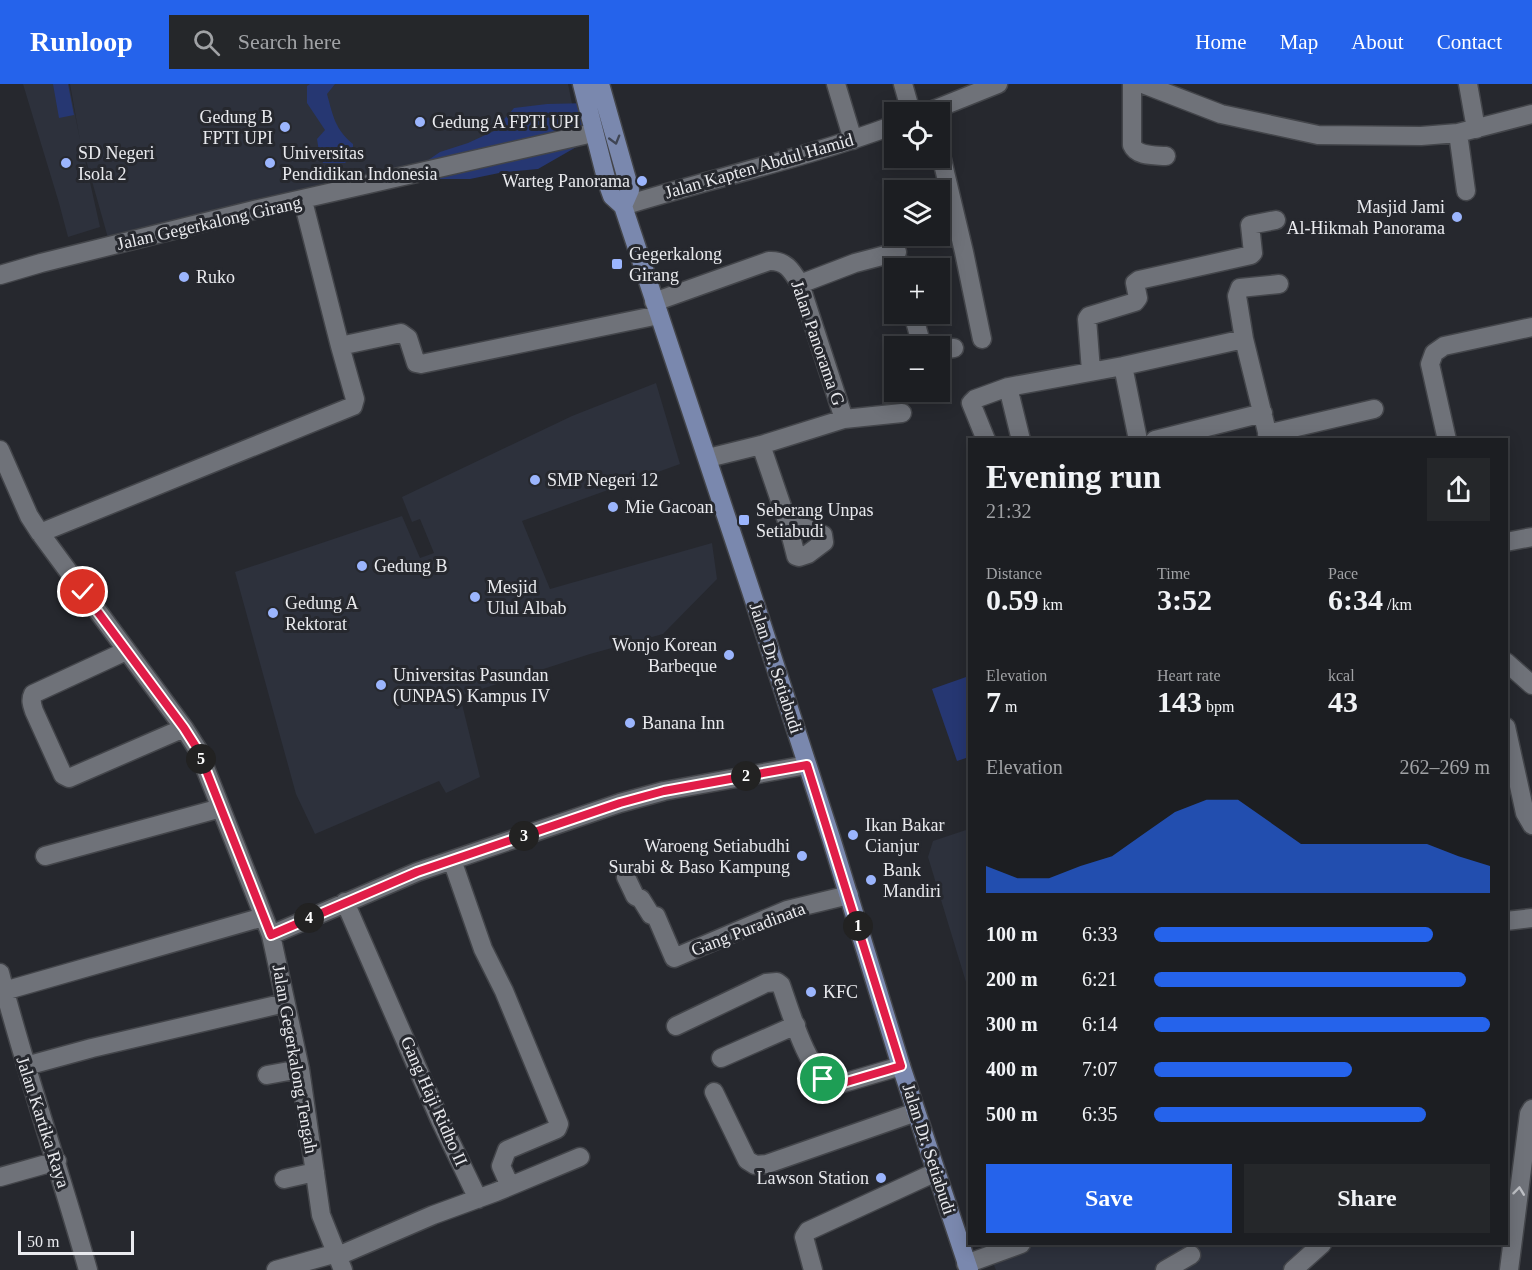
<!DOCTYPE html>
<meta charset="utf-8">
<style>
body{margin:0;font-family:Georgia,serif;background:#25272a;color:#f1f3f6;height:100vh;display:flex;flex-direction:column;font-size:22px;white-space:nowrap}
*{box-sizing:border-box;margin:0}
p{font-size:20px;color:#a0a2a5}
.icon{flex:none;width:33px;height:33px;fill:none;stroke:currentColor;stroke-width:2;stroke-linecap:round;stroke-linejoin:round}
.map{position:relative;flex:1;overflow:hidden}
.details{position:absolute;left:968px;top:354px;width:540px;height:807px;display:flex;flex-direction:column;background:#1c1e22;border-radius:0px;box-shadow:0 3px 15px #0003,0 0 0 2px #3a3c40}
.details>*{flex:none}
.fabs{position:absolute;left:884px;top:18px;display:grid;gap:12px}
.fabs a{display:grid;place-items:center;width:66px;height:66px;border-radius:0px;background:#1c1e22;box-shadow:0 3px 15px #0003,0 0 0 2px #3a3c40;font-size:30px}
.scale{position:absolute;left:18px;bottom:15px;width:116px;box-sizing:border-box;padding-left:6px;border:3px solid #e9eaee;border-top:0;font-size:16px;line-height:21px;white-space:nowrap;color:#e9eaee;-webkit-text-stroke:4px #26282e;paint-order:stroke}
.pin{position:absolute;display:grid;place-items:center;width:51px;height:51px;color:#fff;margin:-26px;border:3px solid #fff;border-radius:50%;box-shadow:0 2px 6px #0007}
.km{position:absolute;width:30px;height:30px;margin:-15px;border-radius:50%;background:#222;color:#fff;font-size:16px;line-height:30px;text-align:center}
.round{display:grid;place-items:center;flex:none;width:63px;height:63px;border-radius:0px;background:#25272a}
.overview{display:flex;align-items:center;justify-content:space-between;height:102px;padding:0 18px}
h1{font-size:33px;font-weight:800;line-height:45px}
.metrics{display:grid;grid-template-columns:repeat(3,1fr);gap:9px;height:102px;padding:6px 18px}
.metrics div{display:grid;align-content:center}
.metrics b{font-size:30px;font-weight:800}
.metrics small{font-size:16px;font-weight:400}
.metrics p{font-size:16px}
.chart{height:168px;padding:12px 18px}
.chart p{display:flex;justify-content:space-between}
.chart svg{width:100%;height:108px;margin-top:6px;fill:#2563eb;opacity:.7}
.cta{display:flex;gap:12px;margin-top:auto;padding:12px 18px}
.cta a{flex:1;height:69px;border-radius:0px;background:#2563eb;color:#fff;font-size:24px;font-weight:800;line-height:69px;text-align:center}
.cta a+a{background:#25272a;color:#f1f3f6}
ul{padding:0 18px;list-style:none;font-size:20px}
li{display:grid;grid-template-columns:96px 72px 1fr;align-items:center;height:45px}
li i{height:15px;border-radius:8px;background:#2563eb}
header{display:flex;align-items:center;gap:36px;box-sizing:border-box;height:84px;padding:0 30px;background:#2563eb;color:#fff}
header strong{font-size:28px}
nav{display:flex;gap:33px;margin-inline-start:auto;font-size:21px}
.search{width:420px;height:54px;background:#25272a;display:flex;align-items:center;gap:15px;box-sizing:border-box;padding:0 21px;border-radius:0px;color:#a0a2a5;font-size:22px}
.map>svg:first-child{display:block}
.built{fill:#2d313c}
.green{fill:#263772}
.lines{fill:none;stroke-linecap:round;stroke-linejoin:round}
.minor-casing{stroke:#43454a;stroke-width:21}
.major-casing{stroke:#43454a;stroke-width:21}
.minor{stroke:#6f7279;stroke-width:18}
.major{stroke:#7a88ae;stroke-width:18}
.oneway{stroke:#3f4554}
.oneway2{stroke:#bec0c5}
.route-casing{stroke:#fff;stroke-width:12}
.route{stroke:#e11d48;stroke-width:8}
.poi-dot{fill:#9bb5fd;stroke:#26282e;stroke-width:2}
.labels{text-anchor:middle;stroke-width:6;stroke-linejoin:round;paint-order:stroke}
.poi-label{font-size:18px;fill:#e9eaee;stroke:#26282e;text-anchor:start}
.street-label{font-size:18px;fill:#e9eaee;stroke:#26282e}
</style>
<header>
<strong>Runloop</strong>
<div class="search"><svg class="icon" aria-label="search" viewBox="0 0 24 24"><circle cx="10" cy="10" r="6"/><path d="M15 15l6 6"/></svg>Search here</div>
<nav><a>Home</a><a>Map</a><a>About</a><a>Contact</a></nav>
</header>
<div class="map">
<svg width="1532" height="1186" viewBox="0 0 1532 1186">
<rect width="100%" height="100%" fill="#26282e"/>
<path class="built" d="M23,0H69L80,56L70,0H568L578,49L110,161L81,58L100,143L68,153L59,119Z
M656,299L680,380L522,437L550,505L712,459L717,495L663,550L590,570L460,612L480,693L446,709L439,697L315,750L296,710L235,488L402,432L420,474L434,469L420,435L412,438L402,413L572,332Z
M969,745V908L928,773L933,757Z
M1013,1160H1316L1282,1186H996L989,1170Z"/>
<path class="green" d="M53,0H68L74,31L59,34Z
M310,0H335L327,10C333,32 335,45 353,60V71L345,79H323L319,68L317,55L325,46L307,19V2Z
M590,19L585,58L538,85L504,88L470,95H435L421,81L440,68L468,59L494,47L514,24L547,20Z
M969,592V673L957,677L932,605Z"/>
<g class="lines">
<g class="minor-casing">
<path id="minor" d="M836,0L853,56
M903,0L911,28
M1132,0V61C1137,73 1155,71 1166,72
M1143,0L1221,30L1318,51L1421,52L1458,49L1532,30
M1468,0L1476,45
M928,28L998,0
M1458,49L1466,107
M939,63L964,168L982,255
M623,122C713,94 806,74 894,41
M907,182V184
M0,191L41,179L254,126L593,49
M800,200L855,179L897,168
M654,218L769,177C786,176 792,187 800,200L844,335
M913,230L922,262
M340,262L401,249L408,254L416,279L421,280L659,231
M939,266L954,264
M1123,282L1138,356
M1091,287L1087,235L1089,232L1135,218L1138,214L1135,199L1139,196L1251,171L1253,169L1250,141L1276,136
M1008,303L1021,356
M1267,350L1374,325
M986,356L971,319L975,315L1008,303L1123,282L1244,255
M1155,356L1263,329
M1269,356L1244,255L1237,212L1240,204L1279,200
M1447,356L1430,280L1434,269L1444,262L1532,243
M761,361L787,437L796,472L799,473L808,470L824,458L823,451L787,437
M0,366L29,432L40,449L184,644L198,666L271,851L300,985L321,1131L343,1186
M708,374L761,361L844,335L902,329
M40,449L353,322L355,315L340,262L303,117
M1506,458L1532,453
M126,567L33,610C30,616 32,621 34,627L63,691L69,694L184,644
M1506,578L1532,601
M1506,643L1525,729L1532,741
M45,772L221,724
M452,776L483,865L504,907L559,1040L557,1045L507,1066L501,1082L510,1102
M626,793L635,812L641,815L651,831L656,832L674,874L787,826L849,811
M345,818L440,1036L478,1115
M1506,837L1532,834
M271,851L417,788L620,719L664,707L807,681
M0,889C26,989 60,1087 88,1186
M4,907L263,833
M676,942L766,899L777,898L781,901C791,929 807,987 833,1002L901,982
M721,974L796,941
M26,982L92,964L285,919
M267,991L300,985
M714,1008L747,1076L755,1081L767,1080L916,1028
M0,1093L57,1077
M284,1095L315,1088
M338,1172L433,1131L496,1108L580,1073
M966,1180L1021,1160
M276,1186L337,1169
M813,1186L804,1153L808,1147L936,1088
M1165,1186L1191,1171
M1293,1186L1322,1160
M1509,1186L1529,1030L1532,1025"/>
</g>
<g class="major-casing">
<path id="major" d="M582,0L607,98L612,112L623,122L751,507L831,754L901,982L969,1186
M600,0L630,106L623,122"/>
</g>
<use href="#minor" class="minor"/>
<use href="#major" class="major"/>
</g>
<defs><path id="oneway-chevron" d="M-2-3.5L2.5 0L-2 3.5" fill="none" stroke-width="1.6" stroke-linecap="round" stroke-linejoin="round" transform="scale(1.5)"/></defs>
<use class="oneway" href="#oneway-chevron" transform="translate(615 56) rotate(74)"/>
<use class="oneway2" href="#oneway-chevron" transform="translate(1519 1107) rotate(-83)"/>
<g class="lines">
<g class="route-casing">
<path id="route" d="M83,508L184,644L198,666L271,851L417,788L620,719L664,707L807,681L901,982L833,1002L823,995"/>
</g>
<use href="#route" class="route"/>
</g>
<g class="poi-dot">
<circle cx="420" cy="38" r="6"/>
<circle cx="285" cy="43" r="6"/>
<circle cx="66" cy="79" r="6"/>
<circle cx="270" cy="79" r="6"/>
<circle cx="642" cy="97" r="6"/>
<circle cx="1457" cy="133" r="6"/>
<rect x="611" y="174" width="12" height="12" rx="3"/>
<circle cx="184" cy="193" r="6"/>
<circle cx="535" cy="396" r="6"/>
<circle cx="613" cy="423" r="6"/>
<rect x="738" y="430" width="12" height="12" rx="3"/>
<circle cx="362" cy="482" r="6"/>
<circle cx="475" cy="513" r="6"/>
<circle cx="273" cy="529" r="6"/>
<circle cx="729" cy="571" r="6"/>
<circle cx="381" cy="601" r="6"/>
<circle cx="630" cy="639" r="6"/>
<circle cx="853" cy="751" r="6"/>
<circle cx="802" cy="772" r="6"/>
<circle cx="871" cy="796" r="6"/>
<circle cx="811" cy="908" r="6"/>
<circle cx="881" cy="1094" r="6"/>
</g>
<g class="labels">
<g class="poi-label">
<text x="273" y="39" text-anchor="end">Gedung B<tspan x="273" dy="21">FPTI UPI</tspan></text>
<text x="432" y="44">Gedung A FPTI UPI</text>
<text x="78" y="75">SD Negeri<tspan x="78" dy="21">Isola 2</tspan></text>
<text x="282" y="75">Universitas<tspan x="282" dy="21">Pendidikan Indonesia</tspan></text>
<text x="630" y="103" text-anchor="end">Warteg Panorama</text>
<text x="1445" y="129" text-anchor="end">Masjid Jami<tspan x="1445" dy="21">Al-Hikmah Panorama</tspan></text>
<text x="629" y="176">Gegerkalong<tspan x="629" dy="21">Girang</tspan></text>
<text x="196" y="199">Ruko</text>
<text x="547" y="402">SMP Negeri 12</text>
<text x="625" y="429">Mie Gacoan</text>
<text x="756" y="432">Seberang Unpas<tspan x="756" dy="21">Setiabudi</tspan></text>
<text x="374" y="488">Gedung B</text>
<text x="487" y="509">Mesjid<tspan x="487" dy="21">Ulul Albab</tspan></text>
<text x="285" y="525">Gedung A<tspan x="285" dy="21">Rektorat</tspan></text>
<text x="717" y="567" text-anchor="end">Wonjo Korean<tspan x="717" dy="21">Barbeque</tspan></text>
<text x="393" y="597">Universitas Pasundan<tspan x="393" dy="21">(UNPAS) Kampus IV</tspan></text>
<text x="642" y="645">Banana Inn</text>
<text x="865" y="747">Ikan Bakar<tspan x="865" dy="21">Cianjur</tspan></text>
<text x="790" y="768" text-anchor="end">Waroeng Setiabudhi<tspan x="790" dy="21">Surabi &amp; Baso Kampung</tspan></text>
<text x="883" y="792">Bank<tspan x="883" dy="21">Mandiri</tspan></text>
<text x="823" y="914">KFC</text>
<text x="869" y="1100" text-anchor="end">Lawson Station</text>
</g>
<g class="street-label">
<text transform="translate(759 82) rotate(-16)" y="6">Jalan Kapten Abdul Hamid</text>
<text transform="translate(209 139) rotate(-13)" y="6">Jalan Gegerkalong Girang</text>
<text transform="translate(818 259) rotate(71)" y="6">Jalan Panorama G</text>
<text transform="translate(776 584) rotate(72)" y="6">Jalan Dr. Setiabudi</text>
<text transform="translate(748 845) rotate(-21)" y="6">Gang Puradinata</text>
<text transform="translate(295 975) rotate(80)" y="6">Jalan Gegerkalong Tengah</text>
<text transform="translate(434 1017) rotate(66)" y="6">Gang Haji Ridho II</text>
<text transform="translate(43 1038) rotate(72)" y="6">Jalan Kartika Raya</text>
<text transform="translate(929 1065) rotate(72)" y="6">Jalan Dr. Setiabudi</text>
</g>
</g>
</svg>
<div class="fabs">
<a><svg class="icon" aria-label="locate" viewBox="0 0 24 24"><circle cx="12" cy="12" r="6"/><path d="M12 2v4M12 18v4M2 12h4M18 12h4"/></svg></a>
<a><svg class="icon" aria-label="layers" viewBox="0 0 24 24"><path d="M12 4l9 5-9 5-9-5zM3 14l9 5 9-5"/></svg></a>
<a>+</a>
<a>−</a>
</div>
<div class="scale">50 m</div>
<div class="pin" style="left:823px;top:995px;background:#1e9e55"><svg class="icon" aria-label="arrive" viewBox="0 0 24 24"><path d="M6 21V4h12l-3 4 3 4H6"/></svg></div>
<div class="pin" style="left:83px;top:508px;background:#d93025"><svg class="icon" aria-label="check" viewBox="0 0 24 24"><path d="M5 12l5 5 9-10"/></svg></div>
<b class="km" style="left:858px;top:842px">1</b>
<b class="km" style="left:746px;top:692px">2</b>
<b class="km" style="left:524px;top:752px">3</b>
<b class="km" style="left:309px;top:834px">4</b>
<b class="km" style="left:201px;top:675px">5</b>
<section class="details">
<div class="overview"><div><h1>Evening run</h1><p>21:32</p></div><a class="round"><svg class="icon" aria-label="share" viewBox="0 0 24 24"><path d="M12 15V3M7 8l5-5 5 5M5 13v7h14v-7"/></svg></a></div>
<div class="metrics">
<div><p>Distance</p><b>0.59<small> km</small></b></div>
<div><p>Time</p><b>3:52</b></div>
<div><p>Pace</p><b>6:34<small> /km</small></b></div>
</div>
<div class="metrics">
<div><p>Elevation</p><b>7<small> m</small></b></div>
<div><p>Heart rate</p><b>143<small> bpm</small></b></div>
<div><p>kcal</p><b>43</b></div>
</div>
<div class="chart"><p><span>Elevation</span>262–269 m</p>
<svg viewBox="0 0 160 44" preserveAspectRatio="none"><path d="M0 44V33L10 38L20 38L30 33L40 29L50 20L60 11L70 6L80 6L90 15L100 24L110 24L120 24L130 24L140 24L150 29L160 33V44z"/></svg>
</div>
<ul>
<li><b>100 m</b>6:33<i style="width:83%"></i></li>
<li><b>200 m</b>6:21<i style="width:93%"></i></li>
<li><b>300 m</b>6:14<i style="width:100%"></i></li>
<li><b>400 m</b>7:07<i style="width:59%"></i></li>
<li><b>500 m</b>6:35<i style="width:81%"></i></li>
</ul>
<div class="cta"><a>Save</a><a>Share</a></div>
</section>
</div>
